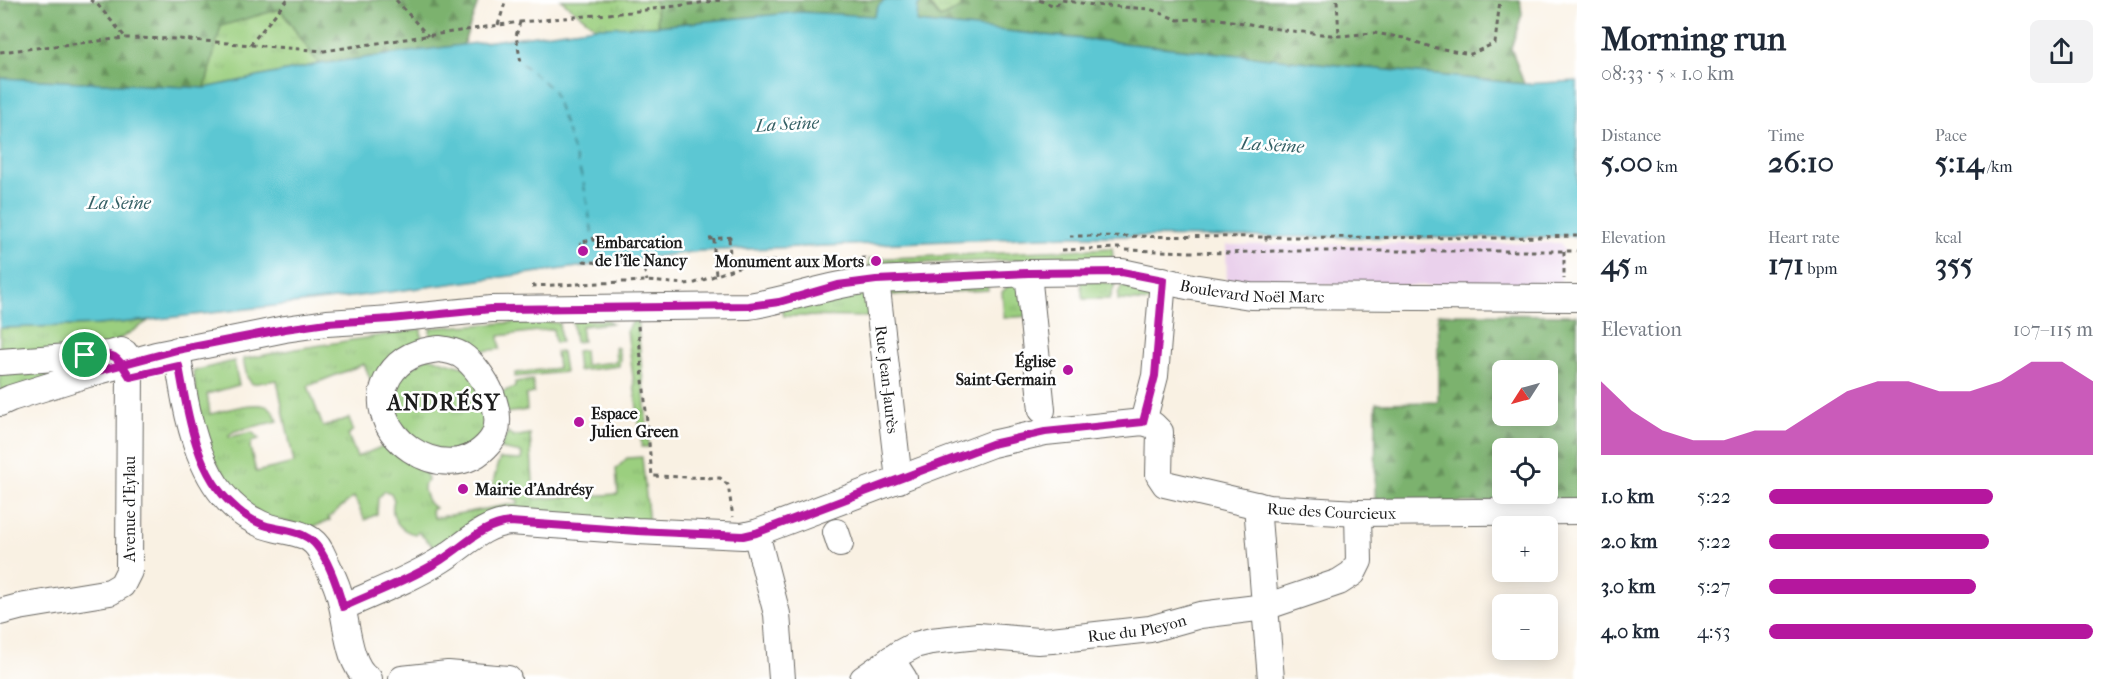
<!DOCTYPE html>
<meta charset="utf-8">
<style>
body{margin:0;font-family:"IM FELL French Canon",serif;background:#f2f2f3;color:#1f2937;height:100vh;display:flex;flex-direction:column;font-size:22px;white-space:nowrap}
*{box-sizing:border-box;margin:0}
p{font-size:20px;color:#747a83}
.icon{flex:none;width:33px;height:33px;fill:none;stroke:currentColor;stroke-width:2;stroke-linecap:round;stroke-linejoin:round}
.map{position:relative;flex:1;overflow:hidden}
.sheet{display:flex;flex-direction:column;background:#fff;width:540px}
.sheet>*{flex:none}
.needle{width:39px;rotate:234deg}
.tools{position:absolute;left:1492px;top:360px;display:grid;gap:12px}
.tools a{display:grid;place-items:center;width:66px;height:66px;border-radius:9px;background:#fff;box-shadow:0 3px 15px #0003;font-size:30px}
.pin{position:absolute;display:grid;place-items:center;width:51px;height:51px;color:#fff;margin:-26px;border:3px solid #fff;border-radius:50%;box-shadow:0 2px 6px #0007}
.round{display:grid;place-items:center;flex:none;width:63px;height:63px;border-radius:9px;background:#f2f2f3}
.summary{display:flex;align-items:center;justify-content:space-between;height:102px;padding:0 24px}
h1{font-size:33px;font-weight:700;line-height:45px}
.metrics{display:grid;grid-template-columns:repeat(3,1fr);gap:9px;height:102px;padding:6px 24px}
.metrics div{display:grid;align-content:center}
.metrics b{font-size:30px;font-weight:700}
.metrics small{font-size:16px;font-weight:400}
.metrics p{font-size:16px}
.chart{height:168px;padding:12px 24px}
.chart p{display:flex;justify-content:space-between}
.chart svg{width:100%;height:108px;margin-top:6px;fill:#b5179e;opacity:.7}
ul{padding:0 24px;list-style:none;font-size:20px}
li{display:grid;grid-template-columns:96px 72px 1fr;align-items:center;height:45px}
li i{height:15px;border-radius:8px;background:#b5179e}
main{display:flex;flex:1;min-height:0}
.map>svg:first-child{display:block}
.built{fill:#ead1ec}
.grass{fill:url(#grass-tufts);stroke:#5c764e;stroke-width:1.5}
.forest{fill:url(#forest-firs);stroke:#4c6745;stroke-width:1.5;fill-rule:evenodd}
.water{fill:#5bc7d3;stroke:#3c7278;stroke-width:1.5}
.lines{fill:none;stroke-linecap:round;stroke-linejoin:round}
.ferry{stroke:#356065;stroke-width:1.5;stroke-dasharray:8 6;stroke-linecap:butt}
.minor-casing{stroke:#696762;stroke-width:28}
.path{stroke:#696762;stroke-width:3;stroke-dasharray:4.5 4.5;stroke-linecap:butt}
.minor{stroke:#fff;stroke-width:26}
.route-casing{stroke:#fff;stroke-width:12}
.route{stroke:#b5179e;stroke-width:8}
.poi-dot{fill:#b5179e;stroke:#fff;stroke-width:2}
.labels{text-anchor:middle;stroke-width:5;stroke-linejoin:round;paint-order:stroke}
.poi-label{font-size:16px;font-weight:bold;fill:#1c1c1c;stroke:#fff;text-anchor:start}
.street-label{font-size:16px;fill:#1c1c1c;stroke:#fff}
.water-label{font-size:18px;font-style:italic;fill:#356065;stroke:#fff}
.district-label{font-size:22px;font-weight:bold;letter-spacing:1.5px;fill:#1c1c1c;stroke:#fff}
</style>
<main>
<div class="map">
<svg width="1577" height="679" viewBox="0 0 1577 679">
<defs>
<pattern id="grass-tufts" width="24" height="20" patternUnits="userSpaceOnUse" patternTransform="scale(1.5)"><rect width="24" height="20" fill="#9bcf7f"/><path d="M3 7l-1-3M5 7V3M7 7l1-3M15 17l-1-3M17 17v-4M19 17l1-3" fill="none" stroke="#85b16d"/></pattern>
<pattern id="forest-firs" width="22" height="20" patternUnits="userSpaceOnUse" patternTransform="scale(1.5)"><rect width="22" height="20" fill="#7cb26e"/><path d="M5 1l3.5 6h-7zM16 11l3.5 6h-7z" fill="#65905a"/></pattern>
</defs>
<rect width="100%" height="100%" fill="#fff"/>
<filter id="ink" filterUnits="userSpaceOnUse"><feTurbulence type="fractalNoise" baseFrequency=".0167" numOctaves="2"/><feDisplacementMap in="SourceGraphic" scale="12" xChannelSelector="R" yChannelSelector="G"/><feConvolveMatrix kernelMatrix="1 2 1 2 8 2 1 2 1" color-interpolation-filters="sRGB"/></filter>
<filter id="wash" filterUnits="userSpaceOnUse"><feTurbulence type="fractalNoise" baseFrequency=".008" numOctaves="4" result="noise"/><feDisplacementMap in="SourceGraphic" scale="24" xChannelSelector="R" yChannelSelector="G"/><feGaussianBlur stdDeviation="1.35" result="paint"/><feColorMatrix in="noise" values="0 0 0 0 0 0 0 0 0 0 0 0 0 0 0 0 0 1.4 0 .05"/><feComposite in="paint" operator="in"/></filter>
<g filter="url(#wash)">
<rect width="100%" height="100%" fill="#f9f1e3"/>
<path class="built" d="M1561,243L1564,251L1561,256V286L1227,285L1226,245Z"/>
<path class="grass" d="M561,0H655L658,26L596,27Z
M927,0H958L963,6L940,19Z
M280,9L319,64L205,88L220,26Z
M1112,248L1113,257L890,264L889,272L869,273V259Z
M1080,279L1115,284L1110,299H1083Z
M987,281L988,290L890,295L888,289Z
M1023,281L1028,316L1004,318L1002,292L1007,287L1006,283Z
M1122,285L1151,291L1153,302L1118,300V294Z
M850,290L868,294L872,317L784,316L781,307Z
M637,318L649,447H642L627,330L633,321Z
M150,320L67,372L0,396V328L97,325Z
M572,320H607L612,323L581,326L583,341L575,342Z
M535,321L559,323L561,342L555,343L553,329L499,336L500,349L472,352L431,346L430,328Z
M421,329L422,347L374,383H372L364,364L308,386L323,427L349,418L353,430L348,435L357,457L388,444C403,453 427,462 428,481L423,485C425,495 427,503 435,508L431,510L434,518L508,505H518V500L509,496L493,484L497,466L500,459L521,460L522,453L500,449L508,432L513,437L530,434L534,499L618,494L616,469L627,458L642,457L649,524L521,514L443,555L418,532L415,534C399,531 389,516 394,500L391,493L385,491L378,498L377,514L365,520L354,497L329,517L330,520L311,528L266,517L242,501L205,446L193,371L234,361L239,385L207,394L210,414C224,411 260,398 271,409C274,412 276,417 278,421L235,431L229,435V437L252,432L259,439L252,441L250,447L256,472L294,463L277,380L252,384L247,377L243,359L296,349Z
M615,347L618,348L620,358L619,366L578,371L576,351L584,350L585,365L616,362Z
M556,352H562L565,372L515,377V373L558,368Z
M428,357L470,369L490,428L454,457L396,429L391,382Z
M533,380L534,393L526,395L527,410L506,413L500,393L515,387V382Z"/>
<path class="forest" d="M0,0H479L463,45L319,64L280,9L221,26L205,88L0,78Z
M655,0H886L879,5L874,16L800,12L658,26Z
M925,0L940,18L963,7L958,0H1520L1522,14L1511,48L1524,84L917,22L918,5Z
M1438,314L1577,315V503L1375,502L1376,403L1438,402ZM1503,370H1548V416H1503ZM1503,448H1548V494H1503Z"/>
<path class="water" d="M886,0H925L918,5L917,22L1524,84L1577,81V236L1498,238L1069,236L700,251L344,298L150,320L97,325L0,328V78L205,88L319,64L596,27L658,26L800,12L874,16L879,5Z"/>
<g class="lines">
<path class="ferry" d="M521,63L553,90L583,180L593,237"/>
</g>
</g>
<g filter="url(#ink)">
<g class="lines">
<g class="minor-casing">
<g id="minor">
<path d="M1028,273L1042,410"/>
<path id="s1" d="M876,280L899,480"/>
<path d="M439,349C447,350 454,351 461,355C484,370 510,418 490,442C447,495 356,431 389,376C401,357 418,351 439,349Z"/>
<path d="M177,350C186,412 197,496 261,524C283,534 309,528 321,552C327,565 334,577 338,590C347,614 346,665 369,679"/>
<path d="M0,362L110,354L121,351L125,353L130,362L129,571L122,585L110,592L19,607L0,612"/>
<path id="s2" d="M0,403L11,398L88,374L156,355L285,329L327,323L391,319L491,309L749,306C792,299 833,283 876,280L1028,273L1122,272L1192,287L1250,296L1577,298"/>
<path d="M1143,422L1155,376L1163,280"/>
<path d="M1257,505L1264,593"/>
<path d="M836,532L840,544"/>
<path d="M756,533L777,614L782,679"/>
<path id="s3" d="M343,607C376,592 411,579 441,560C464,546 483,524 510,522L637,531L743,536L756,533L992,444L1045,432L1143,422L1153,425L1160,432L1159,475L1165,484L1268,508L1358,513L1577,511"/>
<path d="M1265,607L1271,679"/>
<path d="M891,659L904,679"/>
<path d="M402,679L448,674L508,679"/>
<path id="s4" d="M863,679L900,653L915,645L931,641L978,636L1038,641L1052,640L1150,629L1200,615L1265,607L1339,582L1353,573L1359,561L1358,513"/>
</g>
</g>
<path class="path" d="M90,0L97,4L126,38
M396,0L428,36
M1039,0L1055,6L1062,0
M1062,0L1093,5L1150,9L1178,20L1214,18L1284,30L1339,36L1374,33L1404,38L1431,47L1471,54L1495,43L1500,0
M1337,0L1339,36
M520,22L516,36L521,63
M498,25L506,0
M250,45L287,0
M0,52L126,38L179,39L324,51L520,22L630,12L722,0
M1069,236L1498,238L1577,236
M1266,236V245
M593,237L594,240L580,242L584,261L644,268L647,281
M709,239L735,237
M714,239V258
M1062,250L1119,248L1122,250
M1126,250L1226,253L1275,251H1577
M1564,251V279
M716,274L714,258L730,256L729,237
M532,286L647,281L685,284L695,283L752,262L869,258
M638,326L652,476L720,478L728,485L733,517"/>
<use href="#minor" class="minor"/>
</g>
</g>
<g class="lines" filter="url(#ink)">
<g class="route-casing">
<path id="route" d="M85,355C114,354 114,351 130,377L179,366C187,411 196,474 233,505C241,513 253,521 264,525C278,530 295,529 308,538C325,548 338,588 343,607C376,592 411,579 441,560C464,546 483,524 510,522L637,531L743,536L756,533L992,444L1045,432L1143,422L1155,376L1163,280L1122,272L1028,273L876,280L838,285L779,302L749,306L491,309L391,319L327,323L285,329L177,350L87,374L90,365L85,355"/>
</g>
<use href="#route" class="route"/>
</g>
<g class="poi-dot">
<circle cx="583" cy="251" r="6"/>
<circle cx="876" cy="261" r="6"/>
<circle cx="1068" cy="370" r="6"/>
<circle cx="579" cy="422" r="6"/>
<circle cx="463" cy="489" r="6"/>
</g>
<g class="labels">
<g class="poi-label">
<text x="595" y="248">Embarcation<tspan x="595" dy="18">de l'île Nancy</tspan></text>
<text x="864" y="267" text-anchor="end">Monument aux Morts</text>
<text x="1056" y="367" text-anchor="end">Église<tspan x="1056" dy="18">Saint-Germain</tspan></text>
<text x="591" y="419">Espace<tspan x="591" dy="18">Julien Green</tspan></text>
<text x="475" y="495">Mairie d'Andrésy</text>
</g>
<g class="street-label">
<text dy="6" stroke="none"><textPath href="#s2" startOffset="1268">Boulevard Noël Marc</textPath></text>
<text dy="6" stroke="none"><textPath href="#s1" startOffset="100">Rue Jean-Jaurès</textPath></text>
<text transform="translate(129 509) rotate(-90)" y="6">Avenue d'Eylau</text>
<text dy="6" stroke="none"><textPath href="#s3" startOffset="1084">Rue des Courcieux</textPath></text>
<text dy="6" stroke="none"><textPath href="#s4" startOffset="286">Rue du Pleyon</textPath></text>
</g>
<g class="water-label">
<text transform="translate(787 124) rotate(-3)" y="6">La Seine</text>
<text transform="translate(1272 145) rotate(3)" y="6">La Seine</text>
<text x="119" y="209">La Seine</text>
</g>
<g class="district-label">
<text x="444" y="410">ANDRÉSY</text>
</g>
</g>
</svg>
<div class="tools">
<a><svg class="needle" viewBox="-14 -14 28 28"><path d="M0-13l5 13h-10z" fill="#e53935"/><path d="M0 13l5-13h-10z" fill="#747a83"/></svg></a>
<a><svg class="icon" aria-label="locate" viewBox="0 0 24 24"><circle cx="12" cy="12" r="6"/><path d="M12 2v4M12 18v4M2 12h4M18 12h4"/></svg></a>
<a>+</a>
<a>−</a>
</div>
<div class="pin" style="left:85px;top:355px;background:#1e9e55"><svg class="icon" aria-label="arrive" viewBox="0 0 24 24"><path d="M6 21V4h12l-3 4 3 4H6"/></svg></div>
</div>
<section class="sheet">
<div class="summary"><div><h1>Morning run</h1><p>08:33 · 5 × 1.0 km</p></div><a class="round"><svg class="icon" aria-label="share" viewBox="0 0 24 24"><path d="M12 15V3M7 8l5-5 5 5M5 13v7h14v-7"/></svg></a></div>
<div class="metrics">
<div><p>Distance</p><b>5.00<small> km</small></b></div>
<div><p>Time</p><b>26:10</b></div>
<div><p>Pace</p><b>5:14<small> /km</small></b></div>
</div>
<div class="metrics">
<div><p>Elevation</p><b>45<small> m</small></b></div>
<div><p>Heart rate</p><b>171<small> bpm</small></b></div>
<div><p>kcal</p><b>355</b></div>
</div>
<div class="chart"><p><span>Elevation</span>107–115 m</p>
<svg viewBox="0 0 160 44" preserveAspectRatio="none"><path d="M0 44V14L10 26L20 34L30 38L40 38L50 34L60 34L70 26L80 18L90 14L100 14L110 18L120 18L130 14L140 6L150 6L160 14V44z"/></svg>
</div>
<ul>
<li><b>1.0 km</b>5:22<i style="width:69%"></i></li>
<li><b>2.0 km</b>5:22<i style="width:68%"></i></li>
<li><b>3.0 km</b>5:27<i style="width:64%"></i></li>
<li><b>4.0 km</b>4:53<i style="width:100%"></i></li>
</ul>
</section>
</main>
